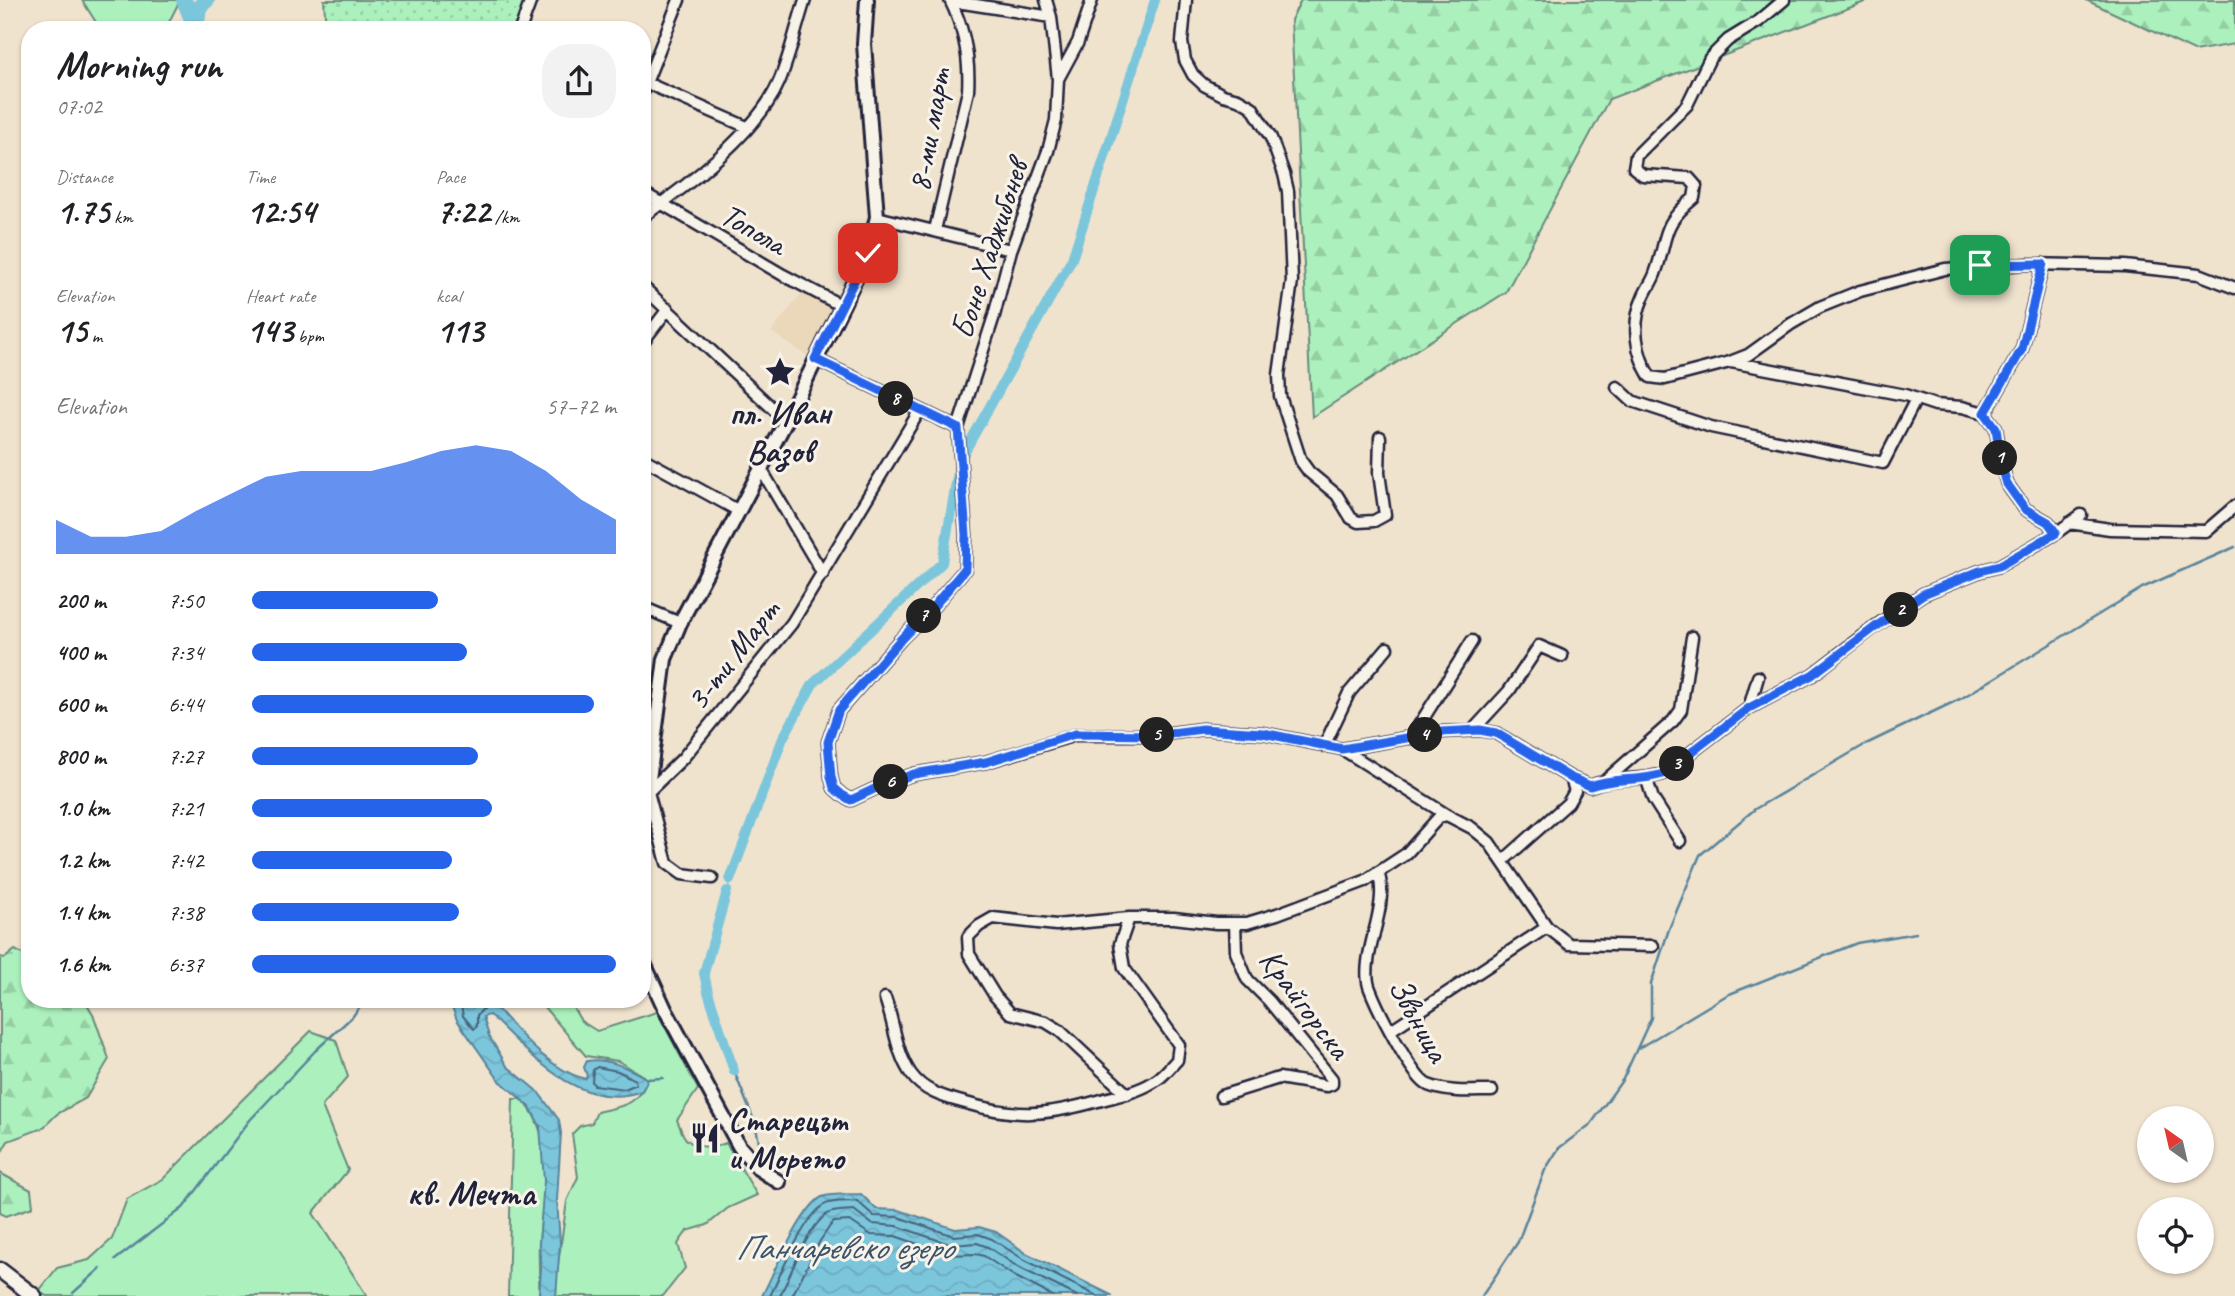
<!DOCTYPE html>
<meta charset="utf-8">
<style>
body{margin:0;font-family:Caveat,sans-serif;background:#f2f2f2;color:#202124;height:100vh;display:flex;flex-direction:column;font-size:26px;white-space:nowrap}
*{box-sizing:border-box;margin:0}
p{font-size:23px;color:#757577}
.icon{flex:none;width:38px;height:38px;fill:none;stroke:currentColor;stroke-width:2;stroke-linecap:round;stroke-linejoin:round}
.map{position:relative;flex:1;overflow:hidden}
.side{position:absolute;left:21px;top:21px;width:630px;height:987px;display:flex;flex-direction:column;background:#fff;border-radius:28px;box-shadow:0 2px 5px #0004}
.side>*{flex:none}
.needle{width:46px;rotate:326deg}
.controls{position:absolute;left:2137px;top:1106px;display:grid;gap:14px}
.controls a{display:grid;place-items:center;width:77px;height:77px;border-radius:50%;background:#fff;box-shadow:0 2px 5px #0004;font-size:35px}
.pin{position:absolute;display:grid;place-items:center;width:60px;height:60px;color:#fff;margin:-30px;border-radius:14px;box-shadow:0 4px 10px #0006}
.km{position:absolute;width:35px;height:35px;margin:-18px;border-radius:50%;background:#222;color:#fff;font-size:19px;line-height:35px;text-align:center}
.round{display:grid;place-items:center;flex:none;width:74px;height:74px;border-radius:28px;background:#f2f2f2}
.headline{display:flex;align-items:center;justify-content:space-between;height:119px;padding:0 35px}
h1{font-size:38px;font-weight:800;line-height:52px}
.stats{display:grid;grid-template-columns:repeat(3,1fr);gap:10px;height:119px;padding:7px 35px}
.stats div{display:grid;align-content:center}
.stats b{font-size:35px;font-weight:800}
.stats small{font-size:19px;font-weight:400}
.stats p{font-size:19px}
.chart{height:196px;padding:14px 35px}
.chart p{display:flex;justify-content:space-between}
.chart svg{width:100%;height:126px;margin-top:7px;fill:#2563eb;opacity:.7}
ul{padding:0 35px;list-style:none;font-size:23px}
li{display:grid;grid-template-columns:112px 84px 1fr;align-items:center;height:52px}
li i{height:18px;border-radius:9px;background:#2563eb}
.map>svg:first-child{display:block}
.built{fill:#ebd8bb}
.grass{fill:#acf1bd;stroke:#678a7c;stroke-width:2}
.forest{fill:url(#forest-firs);stroke:#678a7c;stroke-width:2}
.garden{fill:url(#garden-dots);stroke:#678a7c;stroke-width:2}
.water{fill:url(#water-waves);stroke:#58849c;stroke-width:2}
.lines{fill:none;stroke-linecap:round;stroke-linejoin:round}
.shore{stroke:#46647b;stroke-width:2}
.stream{stroke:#58849c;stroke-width:2.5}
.canal{stroke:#7cc6dc;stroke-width:10}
.river{stroke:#7cc6dc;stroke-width:16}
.minor-casing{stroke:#22223b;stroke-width:15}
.tertiary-casing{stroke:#22223b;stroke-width:18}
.secondary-casing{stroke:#22223b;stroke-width:19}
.minor{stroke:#f7f3e8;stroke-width:10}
.tertiary{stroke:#f7f3e8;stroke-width:12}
.secondary{stroke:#f7f3e8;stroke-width:14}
.route-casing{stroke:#fff;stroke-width:14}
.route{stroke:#2563eb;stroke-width:9}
.labels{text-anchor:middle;stroke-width:6;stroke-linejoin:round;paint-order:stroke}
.street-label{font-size:33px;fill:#22223b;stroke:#f7f3e8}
.poi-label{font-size:33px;font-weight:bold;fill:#22223b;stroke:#f7f3e8}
.neighbourhood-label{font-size:35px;font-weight:bold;fill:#22223b;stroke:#f7f3e8}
.water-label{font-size:35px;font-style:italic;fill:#3d536b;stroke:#f7f3e8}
</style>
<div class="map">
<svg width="2235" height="1296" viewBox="0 0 2235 1296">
<defs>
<pattern id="forest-firs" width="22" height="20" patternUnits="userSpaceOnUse" patternTransform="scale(1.75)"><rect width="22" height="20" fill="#acf1bd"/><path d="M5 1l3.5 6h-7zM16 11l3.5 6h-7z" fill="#94cea3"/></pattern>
<pattern id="garden-dots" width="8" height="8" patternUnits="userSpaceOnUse" patternTransform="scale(1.75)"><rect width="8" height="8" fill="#acf1bd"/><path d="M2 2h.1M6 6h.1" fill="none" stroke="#94cea3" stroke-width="1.8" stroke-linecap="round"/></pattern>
<pattern id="water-waves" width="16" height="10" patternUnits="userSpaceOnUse" patternTransform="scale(1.75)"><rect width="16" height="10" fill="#7cc6dc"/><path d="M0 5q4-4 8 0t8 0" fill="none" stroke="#6baabe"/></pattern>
</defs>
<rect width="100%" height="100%" fill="#f0e3ce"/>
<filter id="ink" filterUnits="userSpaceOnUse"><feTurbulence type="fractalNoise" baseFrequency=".0143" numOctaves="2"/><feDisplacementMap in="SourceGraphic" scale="14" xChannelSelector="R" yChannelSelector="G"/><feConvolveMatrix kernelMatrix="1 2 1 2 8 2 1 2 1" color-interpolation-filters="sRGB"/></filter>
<g filter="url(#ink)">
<path class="built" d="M804,290L836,308L807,356L771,332Z"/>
<path class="grass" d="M82,0H180L165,30H105L99,27Z
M537,999H568L581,1021L597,1031L657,1012L698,1089L677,1120C680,1126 682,1136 687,1140C698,1149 715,1148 726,1143L757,1195L728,1208L707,1225L687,1231L678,1244L685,1268L663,1296H556L557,1271L567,1201L578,1177L572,1134L580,1126L592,1123L597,1112C622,1106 637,1106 648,1079L618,1061L586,1056Z
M311,1031L336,1040L348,1077L322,1106L348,1170L313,1213L367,1296H46L39,1291L57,1268L89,1260L112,1239L127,1199L163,1179Z
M513,1099H522C557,1136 543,1195 539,1241C538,1259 540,1278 539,1296H508Z"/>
<path class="forest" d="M1301,0H1870L1609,99L1506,292L1312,417L1291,20Z
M2086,0H2235V44L2194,51Z
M15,950L30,958V999H84L93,1014L109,1059L86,1098L57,1114L43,1128L8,1141L0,1155V957L5,958Z
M0,1173L31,1190L33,1207L6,1216L0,1213Z"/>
<path class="garden" d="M324,0H531L520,30H326Z"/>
<path class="water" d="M454,999H488C516,1028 545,1068 585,1079L587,1076L584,1067L587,1061C609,1057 629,1069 648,1079L642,1091C581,1113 531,1055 492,1017L489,1015L483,1017L489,1036L507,1066L538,1092L559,1120L561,1133L557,1200L560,1243L556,1296H539L541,1269L539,1244L544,1181L540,1126L530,1107L499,1080L457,1020L452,1007Z
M861,1194L876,1209L899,1210L955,1229L979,1227L996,1232L1026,1253L1113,1296H762C773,1274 802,1207 822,1197C832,1193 850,1195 861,1194Z"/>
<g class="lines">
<path class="shore" d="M460,999L463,1016L474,1029L477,1026V1015L485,1007L484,999
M597,1067L618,1071L635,1080L636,1084L625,1089L594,1085L592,1082L593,1070Z
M770,1296C781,1274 804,1217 824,1205C832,1200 848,1202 857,1201L874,1216L898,1217L954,1236L978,1234L992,1239L1023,1259L1097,1296
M780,1296C791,1274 807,1228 827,1214C834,1210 845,1211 854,1210L872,1224L897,1226L952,1245L977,1243L988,1247L1018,1267L1077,1296
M792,1296L820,1241L830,1226L834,1222L850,1221L871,1235L895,1236L950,1255L976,1254L984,1256L1014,1276L1053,1296"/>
<path class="stream" d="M1637,1049L1727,995L1857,943L1916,933
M734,1071L755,1123L759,1142
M646,1079L663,1078
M115,1260L183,1208L250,1120L315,1051L353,1016L365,999
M73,1293L101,1268
M1482,1296L1518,1242L1545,1170L1559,1148L1591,1124L1623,1079L1651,1018V984L1669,929L1700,855L1755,809L1866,744L1962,698L2142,588L2235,547"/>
<path class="canal" d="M730,880L783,738L813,684L942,563L960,460L1072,259L1155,0
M727,891L704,973L708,992L734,1071"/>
<path class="river" d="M184,0L195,27
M196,30L199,7L207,0"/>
<g class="minor-casing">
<path id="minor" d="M1046,0L1051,17L1058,79L1056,120L1048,151L1011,250L994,316L958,428L966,535L965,569L933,607L901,639L839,710L828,742L831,777L834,788L842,795L851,800L885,784L914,774L986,762L1075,735H1157L1202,729L1263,733L1342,749L1441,732L1480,730L1496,733L1571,778L1590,786C1615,776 1637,782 1663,774L1749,708L1758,677
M1186,0L1182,42L1185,60L1193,75L1204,85L1223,95L1238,99L1252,107L1271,138L1284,174L1288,191L1292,281L1279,375L1280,396L1301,461L1309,472L1337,495L1351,518L1358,522L1374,521L1385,515L1379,473L1380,437
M1784,0L1759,21L1728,40L1710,58L1687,105L1636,156L1634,168L1643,175L1689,178L1696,186L1694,198C1659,227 1669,236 1655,274C1652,282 1646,290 1643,298C1631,324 1636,354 1650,377L1665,379L1730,362L1748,355L1791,324L1820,307L1860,291L1945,269L2028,264L2125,266L2199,274L2235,288
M951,1L1051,17
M520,30L531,0
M1058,79L1078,42L1092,0
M642,81L747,127
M642,93L679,0
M642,192L783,275L842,306
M642,217C686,187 758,132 779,82C790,56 796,27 805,0
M877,217L1011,250
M935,230L968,91C970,59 964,28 950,0
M642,286L786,421
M642,343L668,309
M815,359L958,428
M1731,362L1905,395L1935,405L1962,407L1985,413L1996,428L2001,462L2007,484L2025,509L2048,522L2056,533
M1617,387L1632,401L1711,427L1883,463L1916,399
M1985,413L2022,349L2043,264
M642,458L739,511
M761,469L823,574
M2069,523L2110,529L2206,531L2235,506
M642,607L680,623
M1749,708L1812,675L1873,628L1923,594L1980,571L1999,566L2056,533L2081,515
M1473,730L1509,691L1539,646L1562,656
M1411,738L1472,641
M1324,746L1349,693L1387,648
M1342,749L1447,815L1472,828L1489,842L1547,927L1569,944L1653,946
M1606,780L1673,721L1681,710L1692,637
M1647,780L1653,799L1680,841
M1504,860L1568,803L1575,791L1571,778
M1378,872C1388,900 1371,934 1368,962C1367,970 1367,982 1370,989C1377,1007 1412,1078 1428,1085C1448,1093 1470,1091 1492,1091
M712,878L682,874L667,863L648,792L683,758L792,623L920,410
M885,998C894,1022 896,1053 911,1074C923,1091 943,1097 962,1102C1015,1118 1045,1116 1098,1101C1119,1095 1140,1092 1158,1079C1165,1074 1171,1066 1177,1060L1179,1045L1124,968L1120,944L1129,918
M1391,1030L1547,927
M1127,1094L1059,1030L1046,1022L1010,1013L995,996L969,954L968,937L979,926L993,918L1056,925L1129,918H1174L1216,923H1247L1277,914L1365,881L1406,854L1439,817L1447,815
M1221,1096L1279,1078L1327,1086L1332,1084V1079L1269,1001L1247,979L1236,952L1235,923"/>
</g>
<g class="tertiary-casing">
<path id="tertiary" d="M642,832L665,659L680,623L786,421L868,253L877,217L864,44L867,0
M642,959L665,1009L739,1146L759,1169L779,1182"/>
</g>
<g class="secondary-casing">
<path id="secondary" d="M0,1270L34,1296"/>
</g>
<use href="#minor" class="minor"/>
<use href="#tertiary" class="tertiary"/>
<use href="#secondary" class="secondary"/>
</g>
</g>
<g class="lines" filter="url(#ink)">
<g class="route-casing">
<path id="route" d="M868,253L815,359L958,428L966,535L965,569L933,607L901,639L839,710L828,742L831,777L834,788L842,795L851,800L885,784L914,774L986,762L1075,734L1157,735L1202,729L1263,733L1342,749L1441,732L1480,730L1496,733L1571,778L1590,786C1615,777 1638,782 1663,774L1749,708L1812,675L1874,628L1923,594L1980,571L1999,566L2056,533L2048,522L2025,509L2007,484L2001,463L1996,428L1985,413L2022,349L2043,264L1980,265"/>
</g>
<use href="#route" class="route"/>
</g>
<defs>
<g id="sight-bare" transform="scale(2.415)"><path d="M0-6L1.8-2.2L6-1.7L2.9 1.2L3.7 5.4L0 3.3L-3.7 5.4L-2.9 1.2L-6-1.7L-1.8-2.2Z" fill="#22223b" stroke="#f7f3e8" stroke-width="2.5" paint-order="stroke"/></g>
<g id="restaurant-bare" transform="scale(2.415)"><path d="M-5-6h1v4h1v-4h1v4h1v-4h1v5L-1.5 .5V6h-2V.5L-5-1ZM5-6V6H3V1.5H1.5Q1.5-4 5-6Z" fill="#22223b" stroke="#f7f3e8" stroke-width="2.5" paint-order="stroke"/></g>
</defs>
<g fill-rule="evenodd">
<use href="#sight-bare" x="780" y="372"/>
<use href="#restaurant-bare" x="705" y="1138"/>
</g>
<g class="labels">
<g class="street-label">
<text transform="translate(928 130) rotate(-80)" y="12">8-ми март</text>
<text transform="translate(754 228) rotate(30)" y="12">Топола</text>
<text transform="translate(988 249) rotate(-72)" y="12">Боне Хаджибонев</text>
<text transform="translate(732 654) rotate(-52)" y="12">3-ти Март</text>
<text transform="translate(1306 1003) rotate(53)" y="12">Крайгорска</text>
<text transform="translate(1420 1019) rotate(61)" y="12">Звъница</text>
</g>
<g class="poi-label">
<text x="780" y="424">пл. Иван<tspan x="780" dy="38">Вазов</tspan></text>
<text x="728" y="1131" text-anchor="start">Старецът<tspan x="728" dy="38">и Морето</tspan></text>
</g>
<g class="neighbourhood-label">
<text x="471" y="1205">кв. Мечта</text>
</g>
<g class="water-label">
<text x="844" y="1259">Панчаревско езеро</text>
</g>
</g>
</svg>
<div class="controls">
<a><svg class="needle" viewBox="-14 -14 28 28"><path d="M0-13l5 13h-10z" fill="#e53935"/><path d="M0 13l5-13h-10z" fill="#757577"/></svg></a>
<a><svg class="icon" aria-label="locate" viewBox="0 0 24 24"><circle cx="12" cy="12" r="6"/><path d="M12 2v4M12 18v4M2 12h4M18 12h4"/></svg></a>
</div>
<div class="pin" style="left:1980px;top:265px;background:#1e9e55"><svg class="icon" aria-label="arrive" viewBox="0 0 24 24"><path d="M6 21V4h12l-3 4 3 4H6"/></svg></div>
<div class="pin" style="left:868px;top:253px;background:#d93025"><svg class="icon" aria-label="check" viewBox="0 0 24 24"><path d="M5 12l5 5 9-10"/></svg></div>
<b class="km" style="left:2000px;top:458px">1</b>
<b class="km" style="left:1901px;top:610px">2</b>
<b class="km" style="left:1677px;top:764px">3</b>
<b class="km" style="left:1425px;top:735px">4</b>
<b class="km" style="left:1157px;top:735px">5</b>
<b class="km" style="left:891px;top:782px">6</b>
<b class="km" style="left:924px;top:616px">7</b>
<b class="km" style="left:896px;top:399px">8</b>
<section class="side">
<div class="headline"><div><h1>Morning run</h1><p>07:02</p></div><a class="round"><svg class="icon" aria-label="share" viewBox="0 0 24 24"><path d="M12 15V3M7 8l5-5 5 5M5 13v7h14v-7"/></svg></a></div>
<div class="stats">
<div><p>Distance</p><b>1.75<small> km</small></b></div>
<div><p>Time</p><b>12:54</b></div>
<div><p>Pace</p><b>7:22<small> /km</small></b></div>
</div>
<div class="stats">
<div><p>Elevation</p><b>15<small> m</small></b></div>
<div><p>Heart rate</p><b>143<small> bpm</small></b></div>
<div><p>kcal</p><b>113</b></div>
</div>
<div class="chart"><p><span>Elevation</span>57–72 m</p>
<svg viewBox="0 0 160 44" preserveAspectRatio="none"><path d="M0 44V32L10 38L20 38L30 36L40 29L50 23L60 17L70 15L80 15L90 15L100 12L110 8L120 6L130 8L140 15L150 25L160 32V44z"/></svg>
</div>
<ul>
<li><b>200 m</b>7:50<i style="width:51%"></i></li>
<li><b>400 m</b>7:34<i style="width:59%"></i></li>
<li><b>600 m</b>6:44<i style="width:94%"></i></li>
<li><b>800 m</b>7:27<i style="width:62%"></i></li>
<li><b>1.0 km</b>7:21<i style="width:66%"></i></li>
<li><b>1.2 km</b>7:42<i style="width:55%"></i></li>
<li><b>1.4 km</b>7:38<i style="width:57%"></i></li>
<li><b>1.6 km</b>6:37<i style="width:100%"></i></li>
</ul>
</section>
</div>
